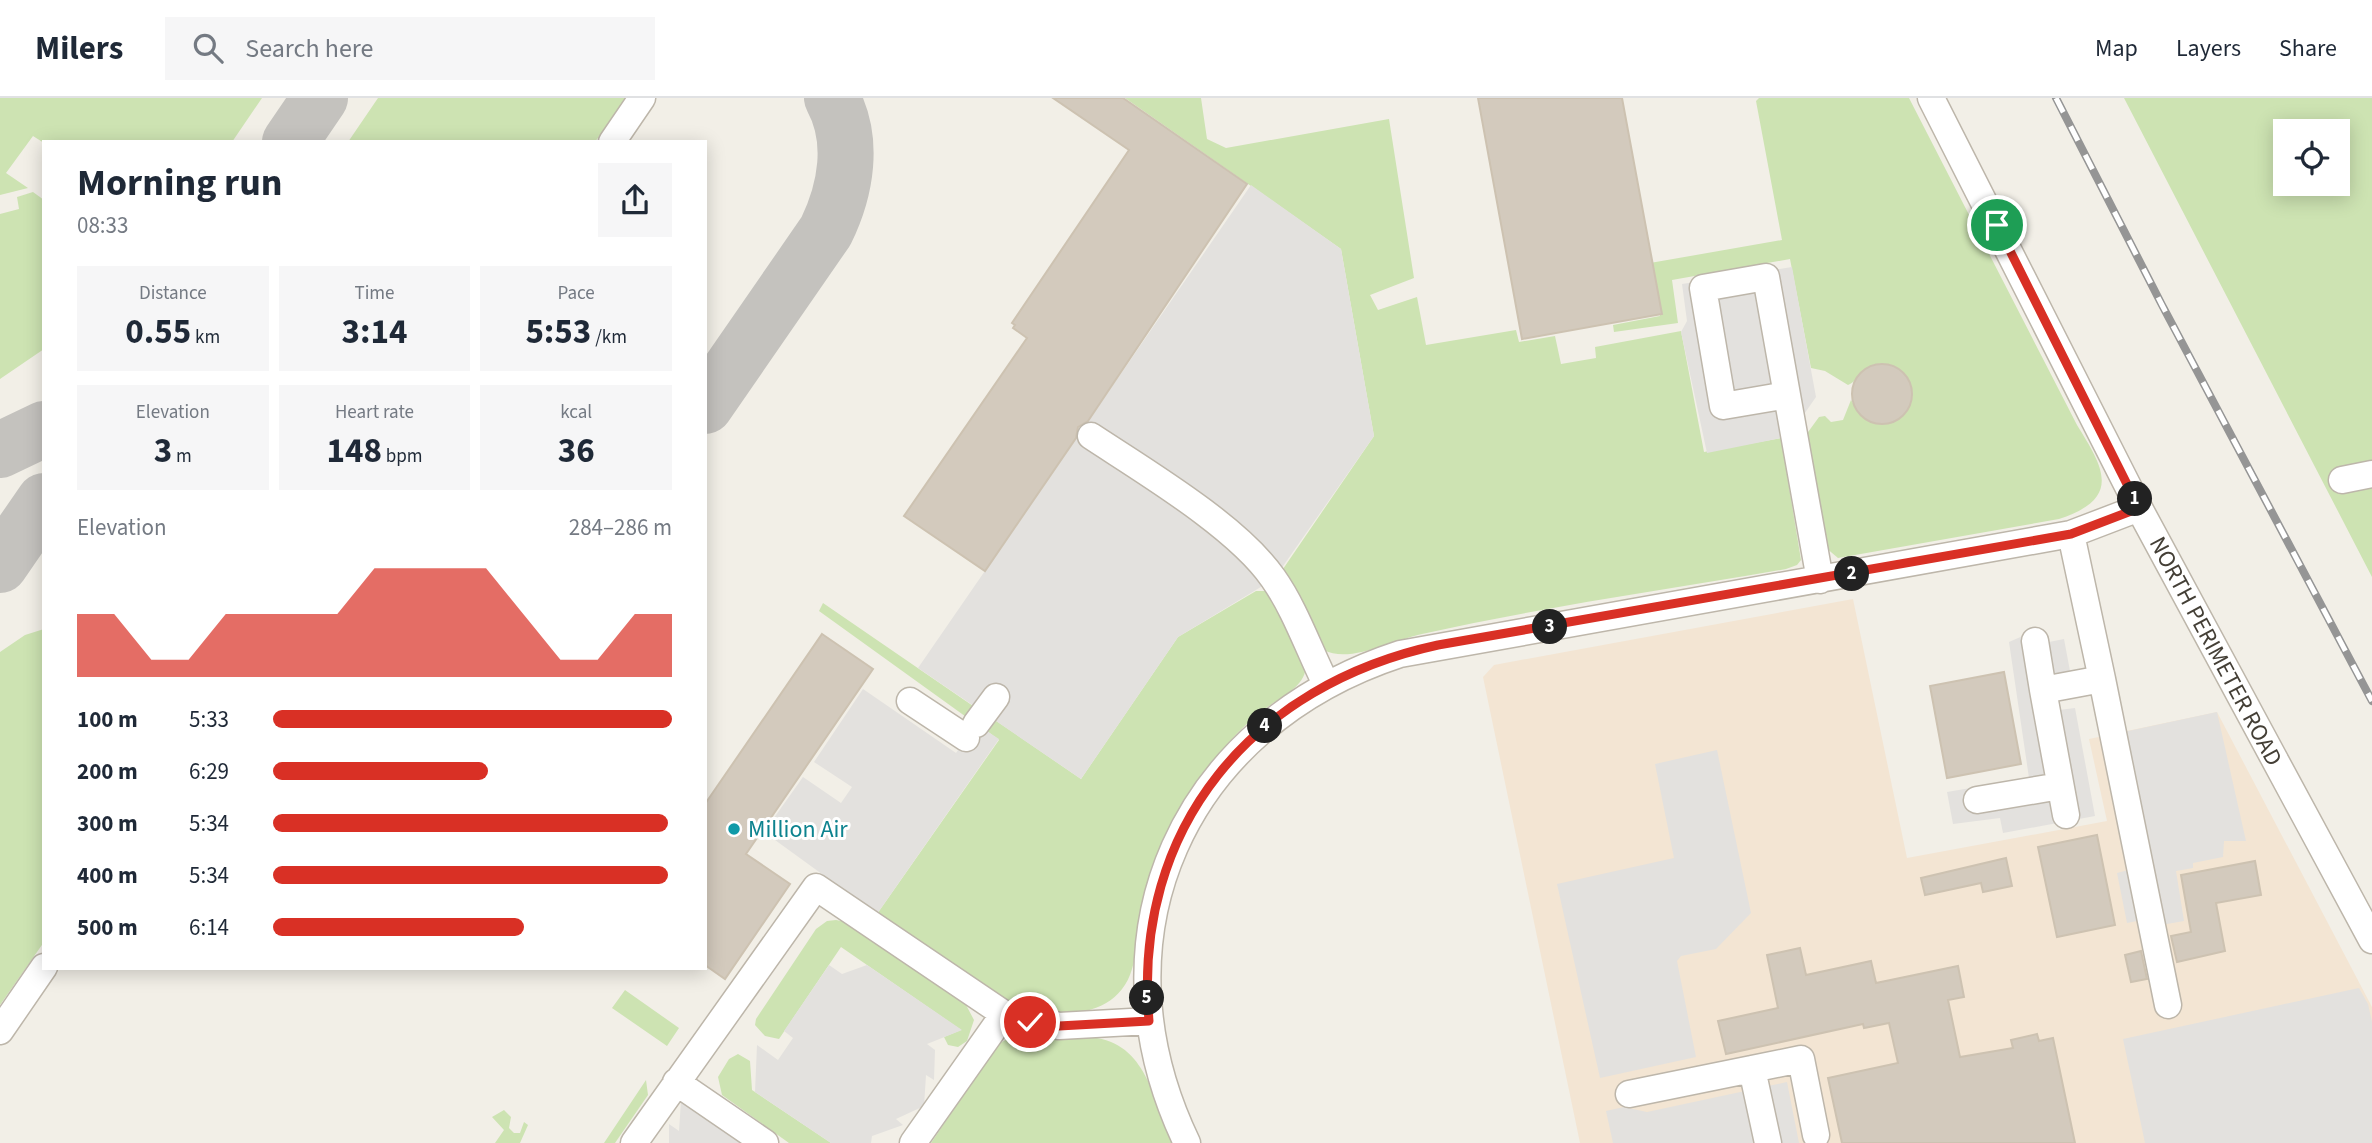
<!DOCTYPE html>
<meta charset="utf-8">
<style>
body{margin:0;font-family:"Source Sans 3",sans-serif;background:#f6f6f7;color:#1f2937;height:100vh;display:flex;flex-direction:column;font-size:26px;white-space:nowrap}
*{box-sizing:border-box;margin:0}
p{font-size:23px;color:#747a83}
.icon{flex:none;width:38px;height:38px;fill:none;stroke:currentColor;stroke-width:2;stroke-linecap:round;stroke-linejoin:round}
.map{position:relative;flex:1;overflow:hidden}
.side{position:absolute;left:42px;top:42px;width:665px;height:830px;display:flex;flex-direction:column;background:#fff;border-radius:0px;box-shadow:0 4px 18px #0003}
.side>*{flex:none}
.controls{position:absolute;left:2273px;top:21px;display:grid;gap:14px}
.controls a{display:grid;place-items:center;width:77px;height:77px;border-radius:0px;background:#fff;box-shadow:0 4px 18px #0003;font-size:35px}
.pin{position:absolute;display:grid;place-items:center;width:60px;height:60px;color:#fff;margin:-30px;border:4px solid #fff;border-radius:50%;box-shadow:0 2px 7px #0007}
.km{position:absolute;width:35px;height:35px;margin:-18px;border-radius:50%;background:#222;color:#fff;font-size:19px;line-height:35px;text-align:center}
.round{display:grid;place-items:center;flex:none;width:74px;height:74px;border-radius:0px;background:#f6f6f7}
.head{display:flex;align-items:center;justify-content:space-between;height:119px;padding:0 35px}
h1{font-size:38px;font-weight:700;line-height:52px}
.metrics{display:grid;grid-template-columns:repeat(3,1fr);gap:10px;height:119px;padding:7px 35px}
.metrics div{display:grid;align-content:center;border-radius:0px;background:#f6f6f7;text-align:center}
.metrics b{font-size:35px;font-weight:700}
.metrics small{font-size:19px;font-weight:400}
.metrics p{font-size:19px}
.chart{height:196px;padding:14px 35px}
.chart p{display:flex;justify-content:space-between}
.chart svg{width:100%;height:126px;margin-top:7px;fill:#d93025;opacity:.7}
ul{padding:0 35px;list-style:none;font-size:23px}
li{display:grid;grid-template-columns:112px 84px 1fr;align-items:center;height:52px}
li i{height:18px;border-radius:9px;background:#d93025}
header{display:flex;align-items:center;gap:42px;box-sizing:border-box;height:98px;padding:0 35px;background:#fff;border-bottom:2px solid #e0e1e3}
header strong{font-size:33px}
nav{display:flex;gap:38px;margin-inline-start:auto;font-size:24px}
.search{width:490px;height:63px;background:#f6f6f7;display:flex;align-items:center;gap:18px;box-sizing:border-box;padding:0 24px;border-radius:0px;color:#747a83;font-size:26px}
.map>svg:first-child{display:block}
.commercial{fill:#f3e5d3}
.green{fill:#cde3b2;fill-rule:evenodd}
.parking{fill:#e3e1de}
.lines{fill:none;stroke-linecap:round;stroke-linejoin:round}
.taxiway{stroke:#c4c2be;stroke-width:56}
.building{fill:#d3cabd;stroke:#cdc2b1;stroke-width:2}
.minor-casing{stroke:#bdb6aa;stroke-width:29}
.minor{stroke:#fff;stroke-width:26}
.rail-casing{stroke:#959595;stroke-width:8}
.rail{stroke:#fff;stroke-width:5;stroke-dasharray:16;stroke-linecap:butt}
.route-casing{stroke:#fff;stroke-width:14}
.route{stroke:#d93025;stroke-width:9}
.culture-dot{fill:#0f9aa8;stroke:#fff;stroke-width:2.5}
.labels{text-anchor:middle;stroke-width:6;stroke-linejoin:round;paint-order:stroke}
.street-label{font-size:24px;fill:#443f36;stroke:#fff}
.culture-label{font-size:24px;fill:#0d838f;stroke:#fff;text-anchor:start}
</style>
<header>
<strong>Milers</strong>
<div class="search"><svg class="icon" aria-label="search" viewBox="0 0 24 24"><circle cx="10" cy="10" r="6"/><path d="M15 15l6 6"/></svg>Search here</div>
<nav><a>Map</a><a>Layers</a><a>Share</a></nav>
</header>
<div class="map">
<svg width="2372" height="1045" viewBox="0 0 2372 1045">
<rect width="100%" height="100%" fill="#f2efe7"/>
<path class="commercial" d="M1853,501L1907,760L2107,723L2089,641L2217,614L2372,909V1045H1580L1483,579L1494,567Z"/>
<path class="green" d="M0,0H262L232,44L44,45L33,38L6,75L28,90L0,97Z
M378,0H626L595,44H348Z
M1125,0H1201L1207,41L1226,50L1389,21L1414,180L1370,197L1378,212L1417,199L1426,247L1516,232L1519,244L1555,238L1561,266L1596,260L1595,249L1681,233L1704,354L1781,340L1801,462L1797,467L1786,471C1665,492 1542,509 1422,536C1394,542 1349,566 1324,552L1283,471L1374,338L1341,151Z
M1759,0H1909L2077,327C2103,369 2123,400 2059,421L1838,460L1825,449L1803,341L1819,319L1825,318L1831,324L1843,322L1851,302C1883,358 1938,299 1898,271C1892,267 1885,265 1878,266C1863,267 1860,282 1848,287L1825,273L1811,270L1790,161L1672,182L1678,225L1614,234L1613,227L1660,218L1650,165L1782,142L1756,3Z
M2124,0H2372V479ZM2286,33H2338V86H2286Z
M33,94L44,102V251L0,281V116L19,111L17,99Z
M1256,493H1267L1277,504L1306,570C1303,590 1281,599 1266,610C1235,633 1211,664 1189,696C1163,735 1148,779 1139,824C1136,840 1137,856 1132,871C1116,927 1041,922 1000,899C958,875 918,843 877,816L999,642L983,630L989,618L1081,681L1178,539Z
M823,505L976,610L969,621L819,513Z
M44,531V844L0,907V554L25,537Z
M836,822L846,824L965,905L974,922L967,943L958,949L948,947L944,939L961,932L841,849L779,941L765,938L755,927L756,921L816,831L827,823Z
M625,892L679,930L667,948L612,910Z
M1026,936C1050,940 1074,936 1097,940C1149,949 1153,1006 1174,1045H931L998,946L1013,938Z
M738,956L750,963L752,992L831,1045H789L722,997L718,979L729,961Z
M646,982L648,997L615,1045H604Z
M504,1012L511,1019L509,1030L514,1035H520L524,1024L528,1027L520,1045H495L504,1032L492,1019Z"/>
<path class="parking" d="M1251,87L1341,151L1374,338L1274,481L1178,539L1081,681L918,570Z
M1792,169L1816,299L1800,322L1781,340L1707,355L1681,234L1687,223L1682,186Z
M2025,537L2044,545L2064,541L2070,573L2053,578L2059,612L2075,610L2095,718L2003,735L2000,720L1953,726L1947,694L2029,680L2009,544Z
M863,591L956,655L976,626L999,641L877,816L764,734L803,679L841,705L852,689L814,664Z
M2217,614L2246,743H2224L2223,759L2193,765V770L2176,773L2184,823L2144,830L2142,822L2127,825L2117,775L2132,771L2105,638Z
M1717,652L1751,815L1716,851L1681,858L1677,863L1696,959L1600,980L1557,786L1674,760L1655,666Z
M829,867L842,876L867,867L962,932L927,946L935,952L934,982L926,977L924,1008L896,1021L903,1027L872,1038L871,1045H831L755,994L757,947L778,962L793,940L784,933Z
M2359,890L2368,906L2372,924V1045H2145L2123,941Z
M1787,984L1799,1045H1613L1606,1013L1624,1009L1647,1014Z
M682,988L765,1045H669V1026L679,1033Z"/>
<g class="lines">
<path class="taxiway" d="M290,44L320,0
M705,308L826,133C846,92 855,42 832,0
M0,352L44,331
M0,467L44,403"/>
</g>
<path class="building" d="M1053,0H1123L1247,86L1088,323L1078,329L1076,340L985,473L904,418L1027,240L1013,230L1015,227L1012,225L1129,52Z
M1478,0H1622L1662,216L1522,241Z
M1852 296a30 30 0 1 1 60 0a30 30 0 1 1-60 0Z
M822,536L873,571L746,756L790,786L725,881L705,867V706Z
M2004,574L2021,666L1947,680L1930,588Z
M2097,737L2115,827L2057,839L2038,749Z
M2006,760L2012,788L1983,794L1981,785L1925,797L1921,780Z
M2255,763L2261,797L2216,805L2225,853L2177,864L2171,838L2191,834L2181,777Z
M1800,850L1806,877L1871,863L1876,885L1958,868L1964,899L1948,902L1960,959L2013,950L2011,942L2037,936L2039,943L2053,940L2075,1045H1842L1828,980L1898,965L1889,925L1864,930L1863,926L1726,956L1718,923L1778,910L1767,857Z
M2141,853L2147,881L2131,884L2125,857Z"/>
<g class="lines">
<g class="minor-casing">
<path id="minor" d="M1931,0L2139,410L2372,842
M612,44L642,0
M1787,297L1766,179L1703,190L1723,308L1787,297L1820,482
M1091,338C1144,373 1237,428 1273,480C1295,511 1309,552 1326,586
M2342,382L2372,376
M2035,543L2043,592L2102,581L2071,436
M2102,581L2168,907
M2043,592L2066,717
M910,603L966,640
M976,626L996,599
M1977,702L2060,688
M0,933L44,869
M1752,971L1801,961L1816,1037
M676,984L765,1045
M1629,996L1752,971L1768,1045
M634,1045L816,789L1004,916
M913,1045L1004,916L1059,928L1149,923
M1187,1045C1087,837 1183,627 1400,556L2071,436L2139,410"/>
</g>
<use href="#minor" class="minor"/>
<g class="rail-casing">
<path id="rail" d="M2056,0L2162,207L2372,603"/>
</g>
<use href="#rail" class="rail"/>
</g>
<g class="lines">
<g class="route-casing">
<path id="route" d="M1030,924L1059,928L1149,923C1132,729 1253,587 1438,547L2071,436L2139,410L1997,127"/>
</g>
<use href="#route" class="route"/>
</g>
<circle class="culture-dot" cx="734" cy="731" r="7"/>
<g class="labels">
<g class="street-label">
<text transform="translate(2216 553) rotate(62)" y="8">NORTH PERIMETER ROAD</text>
</g>
<g class="culture-label">
<text x="748" y="739">Million Air</text>
</g>
</g>
</svg>
<div class="controls">
<a><svg class="icon" aria-label="locate" viewBox="0 0 24 24"><circle cx="12" cy="12" r="6"/><path d="M12 2v4M12 18v4M2 12h4M18 12h4"/></svg></a>
</div>
<div class="pin" style="left:1997px;top:127px;background:#1e9e55"><svg class="icon" aria-label="arrive" viewBox="0 0 24 24"><path d="M6 21V4h12l-3 4 3 4H6"/></svg></div>
<div class="pin" style="left:1030px;top:924px;background:#d93025"><svg class="icon" aria-label="check" viewBox="0 0 24 24"><path d="M5 12l5 5 9-10"/></svg></div>
<b class="km" style="left:2135px;top:401px">1</b>
<b class="km" style="left:1852px;top:476px">2</b>
<b class="km" style="left:1550px;top:529px">3</b>
<b class="km" style="left:1265px;top:628px">4</b>
<b class="km" style="left:1147px;top:900px">5</b>
<section class="side">
<div class="head"><div><h1>Morning run</h1><p>08:33</p></div><a class="round"><svg class="icon" aria-label="share" viewBox="0 0 24 24"><path d="M12 15V3M7 8l5-5 5 5M5 13v7h14v-7"/></svg></a></div>
<div class="metrics">
<div><p>Distance</p><b>0.55<small> km</small></b></div>
<div><p>Time</p><b>3:14</b></div>
<div><p>Pace</p><b>5:53<small> /km</small></b></div>
</div>
<div class="metrics">
<div><p>Elevation</p><b>3<small> m</small></b></div>
<div><p>Heart rate</p><b>148<small> bpm</small></b></div>
<div><p>kcal</p><b>36</b></div>
</div>
<div class="chart"><p><span>Elevation</span>284–286 m</p>
<svg viewBox="0 0 160 44" preserveAspectRatio="none"><path d="M0 44V22L10 22L20 38L30 38L40 22L50 22L60 22L70 22L80 6L90 6L100 6L110 6L120 22L130 38L140 38L150 22L160 22V44z"/></svg>
</div>
<ul>
<li><b>100 m</b>5:33<i style="width:100%"></i></li>
<li><b>200 m</b>6:29<i style="width:54%"></i></li>
<li><b>300 m</b>5:34<i style="width:99%"></i></li>
<li><b>400 m</b>5:34<i style="width:99%"></i></li>
<li><b>500 m</b>6:14<i style="width:63%"></i></li>
</ul>
</section>
</div>
